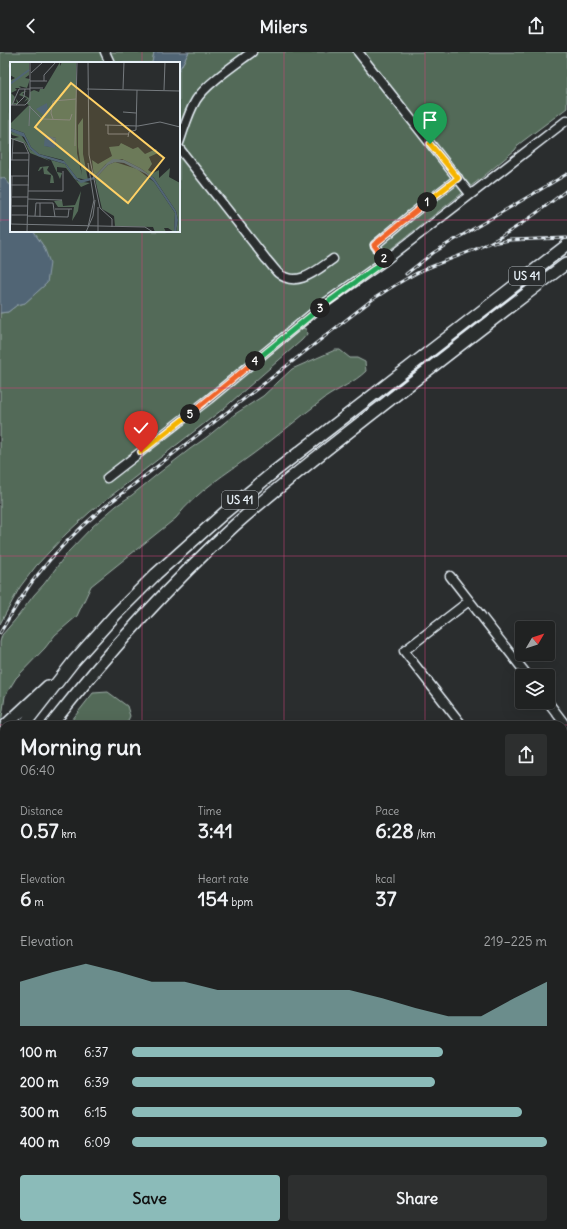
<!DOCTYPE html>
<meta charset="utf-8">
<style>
body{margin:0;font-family:Delius,sans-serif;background:#2d2f2f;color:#f1f3f6;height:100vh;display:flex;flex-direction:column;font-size:15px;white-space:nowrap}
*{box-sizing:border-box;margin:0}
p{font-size:13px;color:#a2a4a5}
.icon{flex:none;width:22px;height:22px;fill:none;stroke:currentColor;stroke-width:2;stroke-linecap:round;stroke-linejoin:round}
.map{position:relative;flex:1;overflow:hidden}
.side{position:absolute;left:0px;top:669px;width:567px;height:508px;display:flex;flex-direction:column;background:#202222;border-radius:12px 12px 0 0;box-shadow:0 4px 16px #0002,0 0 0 1px #3d3f40}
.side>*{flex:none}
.needle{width:26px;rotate:51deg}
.tools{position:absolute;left:515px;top:569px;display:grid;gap:8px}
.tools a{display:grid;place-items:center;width:40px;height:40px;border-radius:4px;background:#202222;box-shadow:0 4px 16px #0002,0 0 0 1px #3d3f40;font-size:20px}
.pin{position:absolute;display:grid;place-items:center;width:34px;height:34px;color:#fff;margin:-41px -17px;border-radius:50% 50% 50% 0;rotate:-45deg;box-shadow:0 0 4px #0007}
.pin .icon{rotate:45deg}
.km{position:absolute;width:20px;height:20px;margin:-10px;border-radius:50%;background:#222;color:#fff;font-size:11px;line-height:20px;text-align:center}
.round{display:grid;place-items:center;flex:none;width:42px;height:42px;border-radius:4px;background:#2d2f2f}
.headline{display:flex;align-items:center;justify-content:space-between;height:68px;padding:0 20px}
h1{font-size:22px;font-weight:800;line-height:30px}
.stats{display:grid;grid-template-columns:repeat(3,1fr);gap:6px;height:68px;padding:4px 20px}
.stats div{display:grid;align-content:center}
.stats b{font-size:20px;font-weight:800}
.stats small{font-size:11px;font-weight:400}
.stats p{font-size:11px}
.chart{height:112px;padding:8px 20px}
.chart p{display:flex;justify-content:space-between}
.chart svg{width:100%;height:72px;margin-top:4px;fill:#8bbbb9;opacity:.7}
.primary-button{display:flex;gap:8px;margin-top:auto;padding:8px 20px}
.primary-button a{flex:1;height:46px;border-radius:4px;background:#8bbbb9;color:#111;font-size:16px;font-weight:800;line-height:46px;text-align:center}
.primary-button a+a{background:#2d2f2f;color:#f1f3f6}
ul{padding:0 20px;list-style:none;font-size:13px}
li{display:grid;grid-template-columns:64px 48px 1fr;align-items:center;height:30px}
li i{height:10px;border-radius:5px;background:#8bbbb9}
header{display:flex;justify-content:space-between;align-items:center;height:52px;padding:0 20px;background:#202222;font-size:18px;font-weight:800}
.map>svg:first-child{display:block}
.green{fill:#536b58;stroke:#9eaea8}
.water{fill:#516574;stroke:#8d9da9}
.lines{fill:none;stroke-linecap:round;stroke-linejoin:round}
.minor-casing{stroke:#e8f1f8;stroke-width:11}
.highway-casing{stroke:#e8f1f8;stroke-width:14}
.minor{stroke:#2a2d2e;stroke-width:8}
.highway{stroke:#2a2d2e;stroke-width:11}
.rail-casing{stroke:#e8f1f8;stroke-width:3}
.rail{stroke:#2a2d2e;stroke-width:1.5;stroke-dasharray:4.5;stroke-linecap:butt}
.split-1-casing{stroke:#fff;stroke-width:8}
.split-2-casing{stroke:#fff;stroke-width:8}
.split-3-casing{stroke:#fff;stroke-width:8}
.split-4-casing{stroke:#fff;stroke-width:8}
.split-5-casing{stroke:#fff;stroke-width:8}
.split-6-casing{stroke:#fff;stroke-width:8}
.split-1{stroke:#f5b400;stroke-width:5}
.split-2{stroke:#f0652b;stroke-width:5}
.split-3{stroke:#22a559;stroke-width:5}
.split-4{stroke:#22a559;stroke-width:5}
.split-5{stroke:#f0652b;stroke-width:5}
.split-6{stroke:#f5b400;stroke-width:5}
.grid{fill:none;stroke:#ca437a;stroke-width:1;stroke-opacity:0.55}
.labels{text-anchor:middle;stroke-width:3.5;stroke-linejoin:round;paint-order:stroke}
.shield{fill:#2a2d2e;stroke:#afb6bb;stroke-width:1}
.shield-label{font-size:11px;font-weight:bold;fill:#e8f1f8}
.inset-river{fill:none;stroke:#516574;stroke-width:2}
.inset-road{fill:none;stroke:#767b7f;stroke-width:1}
.view{fill:#ffd166;fill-opacity:0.15;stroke:#ffd166;stroke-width:2}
.inset-edge{fill:none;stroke:#e8f1f8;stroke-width:2}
</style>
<header><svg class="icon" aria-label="back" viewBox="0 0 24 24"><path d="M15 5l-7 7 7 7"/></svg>Milers<svg class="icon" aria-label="share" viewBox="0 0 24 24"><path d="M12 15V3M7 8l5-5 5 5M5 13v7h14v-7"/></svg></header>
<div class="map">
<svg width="567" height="1177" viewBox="0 0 567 1177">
<rect width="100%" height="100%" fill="#2a2d2e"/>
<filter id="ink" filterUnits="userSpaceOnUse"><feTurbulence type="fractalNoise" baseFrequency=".025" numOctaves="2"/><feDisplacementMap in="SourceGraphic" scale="8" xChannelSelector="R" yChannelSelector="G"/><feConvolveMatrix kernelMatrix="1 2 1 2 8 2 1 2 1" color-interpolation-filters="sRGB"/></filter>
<g filter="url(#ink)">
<path class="green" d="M0,0H154L152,11H11V134L4,126H0Z
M189,0H567V56L519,92L515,98L484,124L300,268L302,276L306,277L307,282L302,288L223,357L90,460L66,482L36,514L20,535L0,572V261L8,260L17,253L25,251L47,231L44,195L33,179H179V18Z
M335,298H340L350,306H357L365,310L366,319C355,330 338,337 325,346C301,364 278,384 253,402C226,422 197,439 176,466L91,534L77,564L55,583L45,596L16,626L5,644L2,665L0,668V590L2,583L15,568L34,543L44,532L68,500L93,474L116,454L132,443L159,421L190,397L207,385L235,362L263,344L292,317Z
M108,640L127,654L130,664L126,673H68L93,641Z
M0,790L4,791V1173H327V1177H0Z
M567,1062V1095L563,1092V1065Z
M352,1173H381V1177H352Z"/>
<path class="water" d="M154,0H189L179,18V11H152Z
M0,126H4L11,134V179H33L44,195L50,211L47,231L25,251L17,253L8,260L0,261Z
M327,1173H352V1177H327Z"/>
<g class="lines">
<g class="minor-casing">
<path id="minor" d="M105,0L110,11
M358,0L470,142
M179,91C184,77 188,61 196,48C206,32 236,12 252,0
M179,96L266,207C270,211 274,217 278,221C297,237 317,218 333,207
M386,208L375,193L412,162L458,126
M107,426L209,347L325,251L386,208L567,68
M450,524L528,624
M548,650L567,675
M462,673L404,599L469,549
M563,752L567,757"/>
</g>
<g class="highway-casing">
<path id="highway" d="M6,673L48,634
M24,673L74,609L116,562L156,522L223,462L275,419L567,193
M51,673C107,602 168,534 235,473C282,431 332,393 382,354C443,306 505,258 567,211
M0,703L4,698
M0,738L4,733"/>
</g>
<use href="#minor" class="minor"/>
<use href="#highway" class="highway"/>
<g class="rail-casing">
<path id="rail" d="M493,191L510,188L567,186
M406,222L433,201L449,191L567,122
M0,581C11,563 22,543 35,526C55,500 77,478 102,457L373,247C389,237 404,227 421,219C443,209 467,202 489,191C517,177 542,157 567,138"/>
</g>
<use href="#rail" class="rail"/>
</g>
</g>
<g class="lines" filter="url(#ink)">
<g class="split-1-casing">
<path id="split-1" d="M427,150L458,126L430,92"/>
</g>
<g class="split-2-casing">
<path id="split-2" d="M384,206L374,193L427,150"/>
</g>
<g class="split-3-casing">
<path id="split-3" d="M320,256L386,208L384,206"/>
</g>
<g class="split-4-casing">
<path id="split-4" d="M255,309L320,256"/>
</g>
<g class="split-5-casing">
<path id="split-5" d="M190,362L255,309"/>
</g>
<g class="split-6-casing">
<path id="split-6" d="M141,400L190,362"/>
</g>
<use href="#split-1" class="split-1"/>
<use href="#split-2" class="split-2"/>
<use href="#split-3" class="split-3"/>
<use href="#split-4" class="split-4"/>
<use href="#split-5" class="split-5"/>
<use href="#split-6" class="split-6"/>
</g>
<path class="grid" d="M142,0V11M284,0V673M425,0V673M0,168H11M179,168H567M142,179V673M0,336H567M0,504H567M0,673H567M0,841H4M563,841H567M0,1009H4M563,1009H567M142,1173V1177M284,1173V1177M425,1173V1177"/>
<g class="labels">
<g class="shield">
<rect x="509" y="215" width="36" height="18" rx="3"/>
<rect x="222" y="439" width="36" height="18" rx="3"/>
</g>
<g class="shield-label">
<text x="527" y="228">US 41</text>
<text x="240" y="452">US 41</text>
</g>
</g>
<g transform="translate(10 10)">
<rect width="170" height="170" fill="#2a2d2e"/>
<path d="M0,0H19V13L15,16L20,17L17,26L9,24L11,26H5L7,28L1,31L5,35L4,41H7L6,37L8,39V42L0,43V16L1,18L5,16L0,13ZM50,0V4L52,0H66L67,91L72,113L68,85V63L73,56V92L78,118L67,116L53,98L29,92L21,85L14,71L0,66V62L19,43L17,42L18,37L14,40L17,36L9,33L12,30L17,29L12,32L19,36L20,30L24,28L29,30L30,27H34ZM35,74L46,76L45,85L35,84ZM0,69L11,73L21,88L40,99L20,91L15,81L1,77L9,75L2,73ZM111,81L123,87L128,85L135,92L146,87L148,91L139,95L142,102L138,108L143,111L149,108V116L160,106L159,115L170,121V170H166L168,158L166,149L144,116L130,106L112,97L96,102L84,115L82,98L88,102L102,94L99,85L109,84ZM41,98L55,102L67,119L80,121L71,125L56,106L47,105V110L52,111L50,117ZM105,100L127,107L144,120L165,151L164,170L158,166H154L156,170H145L143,165L105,164L104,154L92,147L85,117L98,103ZM39,104L37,108L43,114L44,121H40L41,113L34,112L33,105L29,109H24H28L30,105ZM71,129L68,149L62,159L64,145H48L44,139L52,138L53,144L65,143Z" fill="#536b58" fill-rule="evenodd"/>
<path d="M37,41L38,53L36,55L26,47ZM0,66L14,71L21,85L29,92L54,99L67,116L71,118L84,115L97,101L103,97L114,98L130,106L144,116L166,149L168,158L166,170H164L165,151L144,120L136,112L114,101L105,100L98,103L85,117L71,121L64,116L55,102L28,94L20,87L14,75L0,69ZM35,73L46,76L45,86L34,84Z" fill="#516574"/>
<path class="inset-river" d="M0,22L19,8"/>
<path class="inset-road" d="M78,0L79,93L90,146L102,157V165M21,11L33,0M20,19H37M34,19V13L46,0M20,26H33M77,27L170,29M113,27L114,0M154,28L155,0M0,43H15M2,43L9,27H20M6,43L14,35L15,27M15,43L20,38V0M19,44L32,57L60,58L62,52M113,50L126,51M43,57L41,51L43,39L66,37M95,63L128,64L150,60L170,65M98,63V72H118M19,64L20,44M118,75L119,70L126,68L127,28M0,76L14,81L19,92L17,170M65,84L67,0M2,91H19M0,98H19M2,98L3,77M78,101L84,138M0,114H19M0,123H19M18,129H53V109M0,135H18M18,137L52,138M0,144H18M45,147H62M0,153H18M18,154L58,155L59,147M25,154L26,141H43L45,155M30,155V141M0,162L135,165L143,170M1,162L2,114M78,165L84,138M76,170L83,154L85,138M88,170V145"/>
<path class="view" d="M61,21L154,96L118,141L25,65Z"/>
<rect width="170" height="170" class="inset-edge"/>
</g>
</svg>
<div class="tools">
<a><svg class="needle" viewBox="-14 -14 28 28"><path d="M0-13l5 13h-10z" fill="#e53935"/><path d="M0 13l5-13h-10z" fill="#a2a4a5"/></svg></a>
<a><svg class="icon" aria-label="layers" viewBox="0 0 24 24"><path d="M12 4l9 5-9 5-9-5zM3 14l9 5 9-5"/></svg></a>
</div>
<div class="pin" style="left:430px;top:92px;background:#1e9e55"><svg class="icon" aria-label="arrive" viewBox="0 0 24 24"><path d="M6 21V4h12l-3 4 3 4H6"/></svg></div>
<div class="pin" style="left:141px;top:400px;background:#d93025"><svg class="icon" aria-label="check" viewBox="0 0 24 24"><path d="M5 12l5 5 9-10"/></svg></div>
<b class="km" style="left:427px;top:150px">1</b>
<b class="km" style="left:384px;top:206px">2</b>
<b class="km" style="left:320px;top:256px">3</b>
<b class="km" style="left:255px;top:309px">4</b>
<b class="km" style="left:190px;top:362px">5</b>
<section class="side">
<div class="headline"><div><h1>Morning run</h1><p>06:40</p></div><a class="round"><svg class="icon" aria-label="share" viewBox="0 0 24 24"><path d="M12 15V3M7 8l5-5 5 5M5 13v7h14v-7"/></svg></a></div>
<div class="stats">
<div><p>Distance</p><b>0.57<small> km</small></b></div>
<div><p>Time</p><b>3:41</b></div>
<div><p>Pace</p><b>6:28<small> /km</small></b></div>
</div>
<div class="stats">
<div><p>Elevation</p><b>6<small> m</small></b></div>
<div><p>Heart rate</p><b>154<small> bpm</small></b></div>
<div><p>kcal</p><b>37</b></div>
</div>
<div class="chart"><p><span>Elevation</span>219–225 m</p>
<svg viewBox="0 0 160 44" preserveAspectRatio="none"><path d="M0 44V17L10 11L20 6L30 11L40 17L50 17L60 22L70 22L80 22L90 22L100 22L110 27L120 33L130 38L140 38L150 27L160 17V44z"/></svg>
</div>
<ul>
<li><b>100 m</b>6:37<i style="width:75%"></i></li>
<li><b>200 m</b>6:39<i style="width:73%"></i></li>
<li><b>300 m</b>6:15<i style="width:94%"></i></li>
<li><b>400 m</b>6:09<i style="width:100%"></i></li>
</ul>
<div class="primary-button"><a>Save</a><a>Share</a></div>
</section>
</div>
